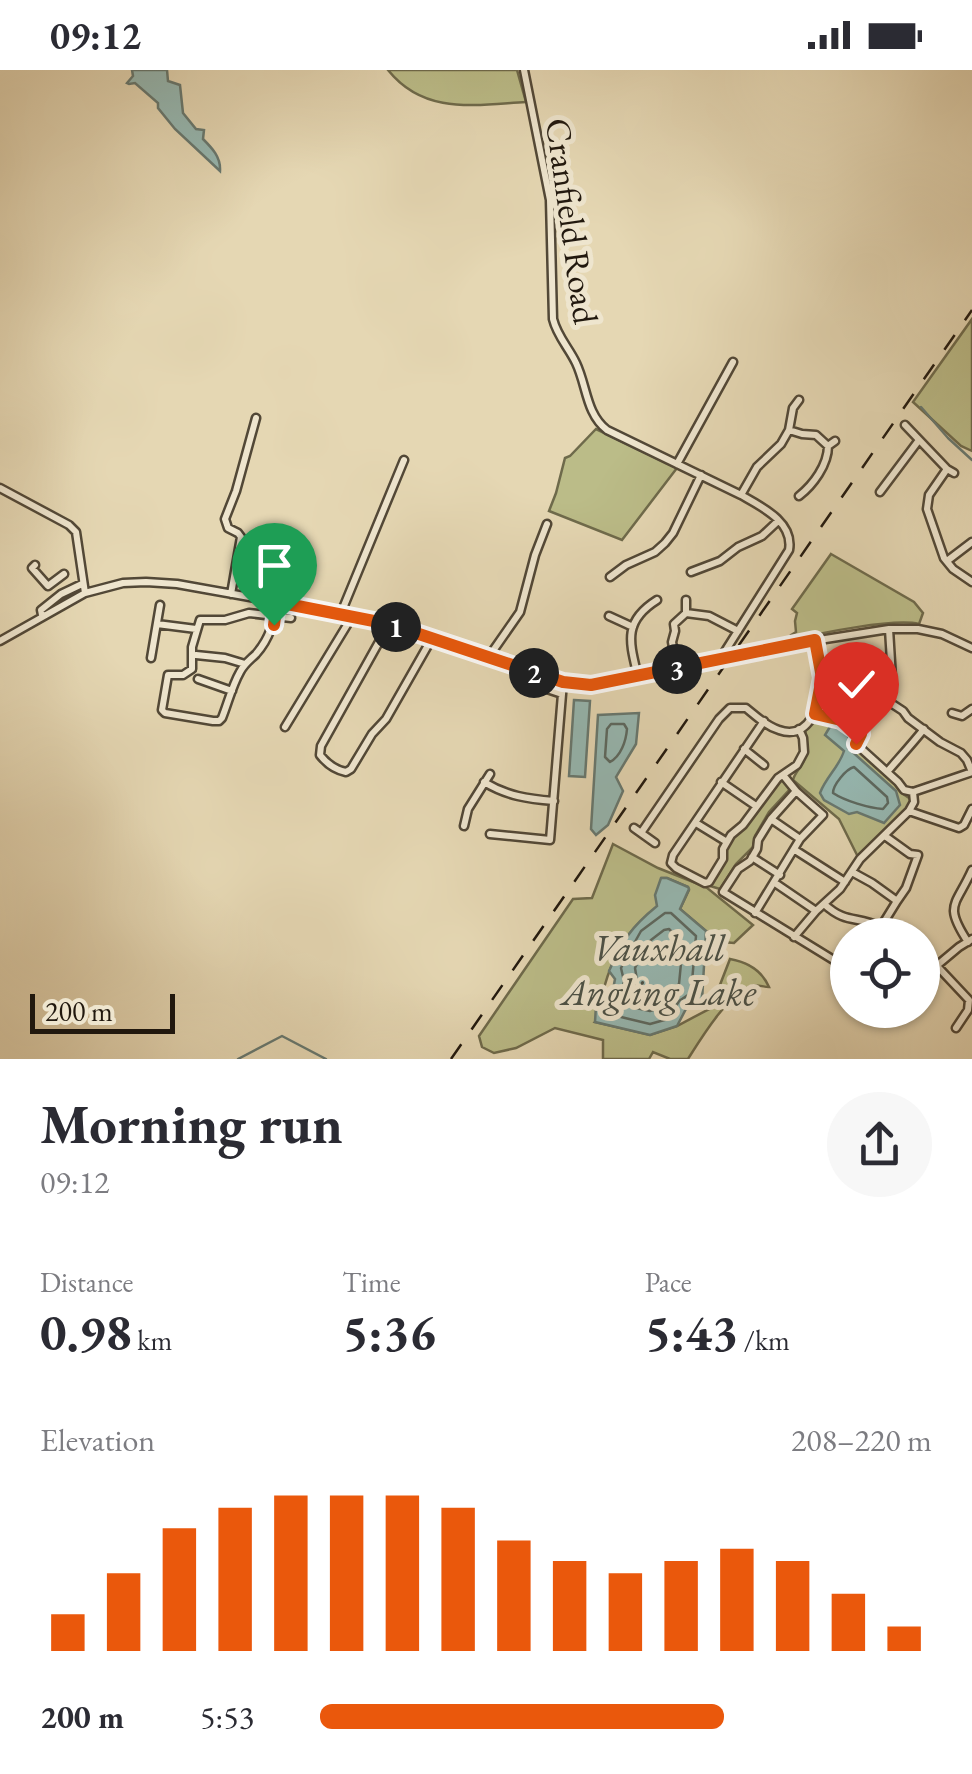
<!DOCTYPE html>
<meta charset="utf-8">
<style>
body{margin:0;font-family:"EB Garamond",serif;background:#f7f7f7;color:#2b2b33;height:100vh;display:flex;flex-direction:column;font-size:38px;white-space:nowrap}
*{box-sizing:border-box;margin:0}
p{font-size:32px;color:#7c7c81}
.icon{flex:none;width:55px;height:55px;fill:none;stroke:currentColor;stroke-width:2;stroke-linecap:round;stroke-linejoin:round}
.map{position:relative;height:989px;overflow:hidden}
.panel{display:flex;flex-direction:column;background:#fff;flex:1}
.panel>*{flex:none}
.buttons{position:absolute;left:830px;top:848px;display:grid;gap:20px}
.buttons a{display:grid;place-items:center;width:110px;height:110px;border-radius:50%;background:#fff;box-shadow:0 2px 8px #0004;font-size:50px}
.scale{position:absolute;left:30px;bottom:25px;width:145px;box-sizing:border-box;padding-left:10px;border:5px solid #21180e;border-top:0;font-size:28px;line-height:35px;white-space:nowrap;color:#21180e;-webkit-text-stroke:8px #eee5ce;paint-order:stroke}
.pin{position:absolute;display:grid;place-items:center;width:85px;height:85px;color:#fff;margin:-102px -42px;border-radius:50% 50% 50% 0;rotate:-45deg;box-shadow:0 0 10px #0007}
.pin .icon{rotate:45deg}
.km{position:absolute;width:50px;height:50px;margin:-25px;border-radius:50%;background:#222;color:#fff;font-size:28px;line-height:50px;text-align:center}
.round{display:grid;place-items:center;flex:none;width:105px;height:105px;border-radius:52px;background:#f7f7f7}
.headline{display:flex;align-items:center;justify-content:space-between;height:170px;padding:0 40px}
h1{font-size:55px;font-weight:700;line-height:75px}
.metrics{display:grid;grid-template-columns:repeat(3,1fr);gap:15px;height:170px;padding:10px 40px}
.metrics div{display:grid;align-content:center}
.metrics b{font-size:50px;font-weight:700}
.metrics small{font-size:28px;font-weight:400}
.metrics p{font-size:28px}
.chart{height:280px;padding:20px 40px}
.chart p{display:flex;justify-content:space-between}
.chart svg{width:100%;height:180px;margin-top:10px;stroke:#ea580c;stroke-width:6}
ul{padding:0 40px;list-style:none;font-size:32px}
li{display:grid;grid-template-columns:160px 120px 1fr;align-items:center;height:75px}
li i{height:25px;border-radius:12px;background:#ea580c}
.status{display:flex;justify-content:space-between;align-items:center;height:70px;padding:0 50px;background:#fff;direction:ltr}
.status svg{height:28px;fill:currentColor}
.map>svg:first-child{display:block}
.green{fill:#bbbc88;stroke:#6e6a4b;stroke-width:2.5}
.water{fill:#96b8b2;stroke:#677870;stroke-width:2.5}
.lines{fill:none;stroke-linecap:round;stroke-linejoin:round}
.shore{stroke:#5c6860;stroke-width:2.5}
.stream{stroke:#677870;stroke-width:2.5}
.minor-casing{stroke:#524837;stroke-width:11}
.minor{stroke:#eee5ce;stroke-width:6}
.rail{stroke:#21180e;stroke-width:2.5;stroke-dasharray:18 18;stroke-linecap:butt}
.route-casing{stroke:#fff;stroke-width:20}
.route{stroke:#ea580c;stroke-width:12}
.labels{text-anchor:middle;stroke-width:10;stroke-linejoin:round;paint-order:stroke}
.street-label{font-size:35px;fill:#21180e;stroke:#eee5ce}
.water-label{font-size:38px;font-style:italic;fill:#4a5047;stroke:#eee5ce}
</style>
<div class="status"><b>09:12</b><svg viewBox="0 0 49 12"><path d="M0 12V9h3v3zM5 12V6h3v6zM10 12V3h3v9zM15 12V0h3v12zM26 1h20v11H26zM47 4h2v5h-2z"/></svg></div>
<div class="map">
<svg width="972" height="989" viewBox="0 0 972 989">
<rect width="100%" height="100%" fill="#e5d7b3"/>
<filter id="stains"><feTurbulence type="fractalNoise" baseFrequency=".002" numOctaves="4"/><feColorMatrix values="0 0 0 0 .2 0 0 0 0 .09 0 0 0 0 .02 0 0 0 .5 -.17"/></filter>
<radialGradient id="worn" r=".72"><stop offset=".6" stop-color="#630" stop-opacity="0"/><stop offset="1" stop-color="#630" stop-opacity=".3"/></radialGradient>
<path class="green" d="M388,0H517L526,32C474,35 424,45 388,0Z
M972,249V381L961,376L913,332Z
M596,359L677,398L622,470L549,441L556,423L565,388L570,386Z
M831,484L914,532L923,543L919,554C894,548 820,563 792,570L791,565L796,562L795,551L797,543L792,539Z
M817,647L836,651L856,662L853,668V675L897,713L903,724L912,730V735L858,787L839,749L793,710C795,702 801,698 804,690C808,680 806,670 805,659Z
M781,708L791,718L769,742L755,766L753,777L736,794L720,819L710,816L725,786L728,774Z
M613,774L658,798L706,817L753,855L734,873L723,872L724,865L706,861L680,839L689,820L688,817L667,808H662L658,836C626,861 614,882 603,921L612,924L610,937L595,952L650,965L677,956L711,938L730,889C747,892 762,901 769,917C763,917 757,914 752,916C729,922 700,970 688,989H670L653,982L649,989H603V970L555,958L516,978L494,983L482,977L479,966L573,829L592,828Z"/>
<path class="water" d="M132,0H167L168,11L180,15L183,43L196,59L204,60L203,69C212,78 221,87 220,101L175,59L158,38V33L135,13L129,14L127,13L133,6Z
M574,630L590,631L585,707L569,706Z
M639,643L636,674L616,707L623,721L608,755L596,765L591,759L598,645Z
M831,655L844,658L849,668L848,678L896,721L900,735L884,753L857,742L849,744L824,730L820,723C826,707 839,697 844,681L825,665Z
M661,808H667L688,817L689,819L680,839L706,861L702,931L687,937L677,956L650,965L595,952L596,935L610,936L615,909L609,901C624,869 630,858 657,836L655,825Z"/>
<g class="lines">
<path class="shore" d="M611,654H624L627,659C626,671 621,686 610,692L605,687L607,659Z
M854,697L887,727L888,733L883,739C869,738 845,731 833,723C833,715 846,699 854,697Z
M665,843H671L696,866L691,923L679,931L668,949L650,954L621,947L618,943L624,911L621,898L627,886L641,861Z
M669,859L683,873L679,914L670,923L660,938L650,941L636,938L633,934L637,910L635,898L638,892L651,870L664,860Z"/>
<path class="stream" d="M921,337L948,368L972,390
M238,989L282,966L326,989"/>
<g class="minor-casing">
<path id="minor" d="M524,0L550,130L553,249C557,266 569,278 576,293C587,316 586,344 607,360L741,425C762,437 794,452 789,480L724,583L723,589
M905,355L947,399L954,403
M789,360L802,364L816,365L828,376
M677,394L733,292
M947,399L929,425L927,439L944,488L953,499L972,512
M0,418L69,455L76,462L85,523
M880,422L919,370
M741,425L757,397L781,374L789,360L793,338L799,330
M799,426C813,415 828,395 828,376L835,371
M947,491L972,472
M35,495L32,498L48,516L64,504
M691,502L720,491L738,477L762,466L778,451
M610,507L626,495L655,482L665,473L673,463L701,405
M231,524L241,467L238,463L228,458L225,449L236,421L256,348
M277,531C274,552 270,568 256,584C250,590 244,594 240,602C232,616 228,633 222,648L219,651H213L165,643L162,640L168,605H183L192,599V577L200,550H225L249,543L291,548
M341,543L404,390
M686,543V530
M42,545L41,540L61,524L82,514
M609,546L633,557
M157,554L196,559
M389,554L321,676L320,685C327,694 336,700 346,702L351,699L372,664L386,649L431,570
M0,571L85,523L123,513L146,512L177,514L350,545L389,554L567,613L591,615L800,573L889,559H918L942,564L972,578
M862,581L864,613L868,618L903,641L908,648L940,672L961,683L967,690L972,702
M196,585L225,588L245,594
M151,588L160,535
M488,588L520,542L535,485L547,454
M677,599L672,572L675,561L674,554L686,543L709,546L738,561
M638,607C630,573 622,552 657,530
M198,609L232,621
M544,618L562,624
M952,643L962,646L972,639
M815,644L841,650L861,663
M764,651L673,785L671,793L676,798L705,813L709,812L723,789V779L731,765L743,755L778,708L797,695L804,682L803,668L799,659
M285,657L347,555L350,545
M744,679L764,695
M887,702C900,687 912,674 924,659
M783,705L796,721
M484,712C507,726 528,729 554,731
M721,712L756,736
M913,722L972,702
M909,741L959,758L964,755L972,739
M771,749L800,769
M696,753L727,772
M464,756L468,739L490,704
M634,758L655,773
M641,763L719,649L730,638H746C756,646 766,656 779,660C810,671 821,633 822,609C822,597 817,583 815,570
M490,764L550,770L563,612
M885,766L910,784L918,785L906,818L897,831
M795,780L845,812
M752,787L780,805
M852,802L872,813L897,831L876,865
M775,813L816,841
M824,834C847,855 857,845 880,857
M755,843L800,769L823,745L796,721L771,749L758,770L757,779L750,791L738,799L723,822L845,897L848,895
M794,867L816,841L840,819L860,789L909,741L914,732L913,722L904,720L898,712L856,674L857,668L890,614L892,608L889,559
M968,872C943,834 956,836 972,800
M937,896L969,930L968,940L956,958
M922,908L959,877L972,869"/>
</g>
<use href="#minor" class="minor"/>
<path class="rail" d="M451,989L972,240"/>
</g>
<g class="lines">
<g class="route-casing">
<path id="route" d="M274,555L277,532L389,554L563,612L591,615L815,570L822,608L815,644L841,650L861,664L856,674"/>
</g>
<use href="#route" class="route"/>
</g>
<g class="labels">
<g class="street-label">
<text transform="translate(572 151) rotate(82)" y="12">Cranfield Road</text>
</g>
<g class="water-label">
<text x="659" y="891">Vauxhall<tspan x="659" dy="44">Angling Lake</tspan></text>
</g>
</g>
<rect width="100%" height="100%" filter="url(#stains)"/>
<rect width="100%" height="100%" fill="url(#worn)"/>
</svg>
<div class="buttons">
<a><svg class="icon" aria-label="locate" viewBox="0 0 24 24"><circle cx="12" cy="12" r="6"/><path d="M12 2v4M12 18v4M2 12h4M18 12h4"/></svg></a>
</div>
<div class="scale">200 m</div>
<div class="pin" style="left:274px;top:555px;background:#1e9e55"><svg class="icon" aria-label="arrive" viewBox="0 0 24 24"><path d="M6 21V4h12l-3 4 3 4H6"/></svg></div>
<div class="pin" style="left:856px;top:674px;background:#d93025"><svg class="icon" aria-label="check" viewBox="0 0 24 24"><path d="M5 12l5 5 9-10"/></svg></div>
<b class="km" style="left:396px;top:557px">1</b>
<b class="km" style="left:534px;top:603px">2</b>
<b class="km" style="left:677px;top:599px">3</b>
</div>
<section class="panel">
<div class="headline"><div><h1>Morning run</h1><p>09:12</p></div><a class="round"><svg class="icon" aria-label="share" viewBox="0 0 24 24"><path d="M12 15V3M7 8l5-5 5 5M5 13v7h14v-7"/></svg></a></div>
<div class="metrics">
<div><p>Distance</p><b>0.98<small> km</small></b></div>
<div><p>Time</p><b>5:36</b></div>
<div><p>Pace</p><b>5:43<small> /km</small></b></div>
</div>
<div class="chart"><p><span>Elevation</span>208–220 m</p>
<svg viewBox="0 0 160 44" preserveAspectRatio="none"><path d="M5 44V35M15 44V25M25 44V14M35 44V9M45 44V6M55 44V6M65 44V6M75 44V9M85 44V17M95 44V22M105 44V25M115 44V22M125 44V19M135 44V22M145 44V30M155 44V38"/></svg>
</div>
<ul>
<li><b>200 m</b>5:53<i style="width:66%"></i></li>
</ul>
</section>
